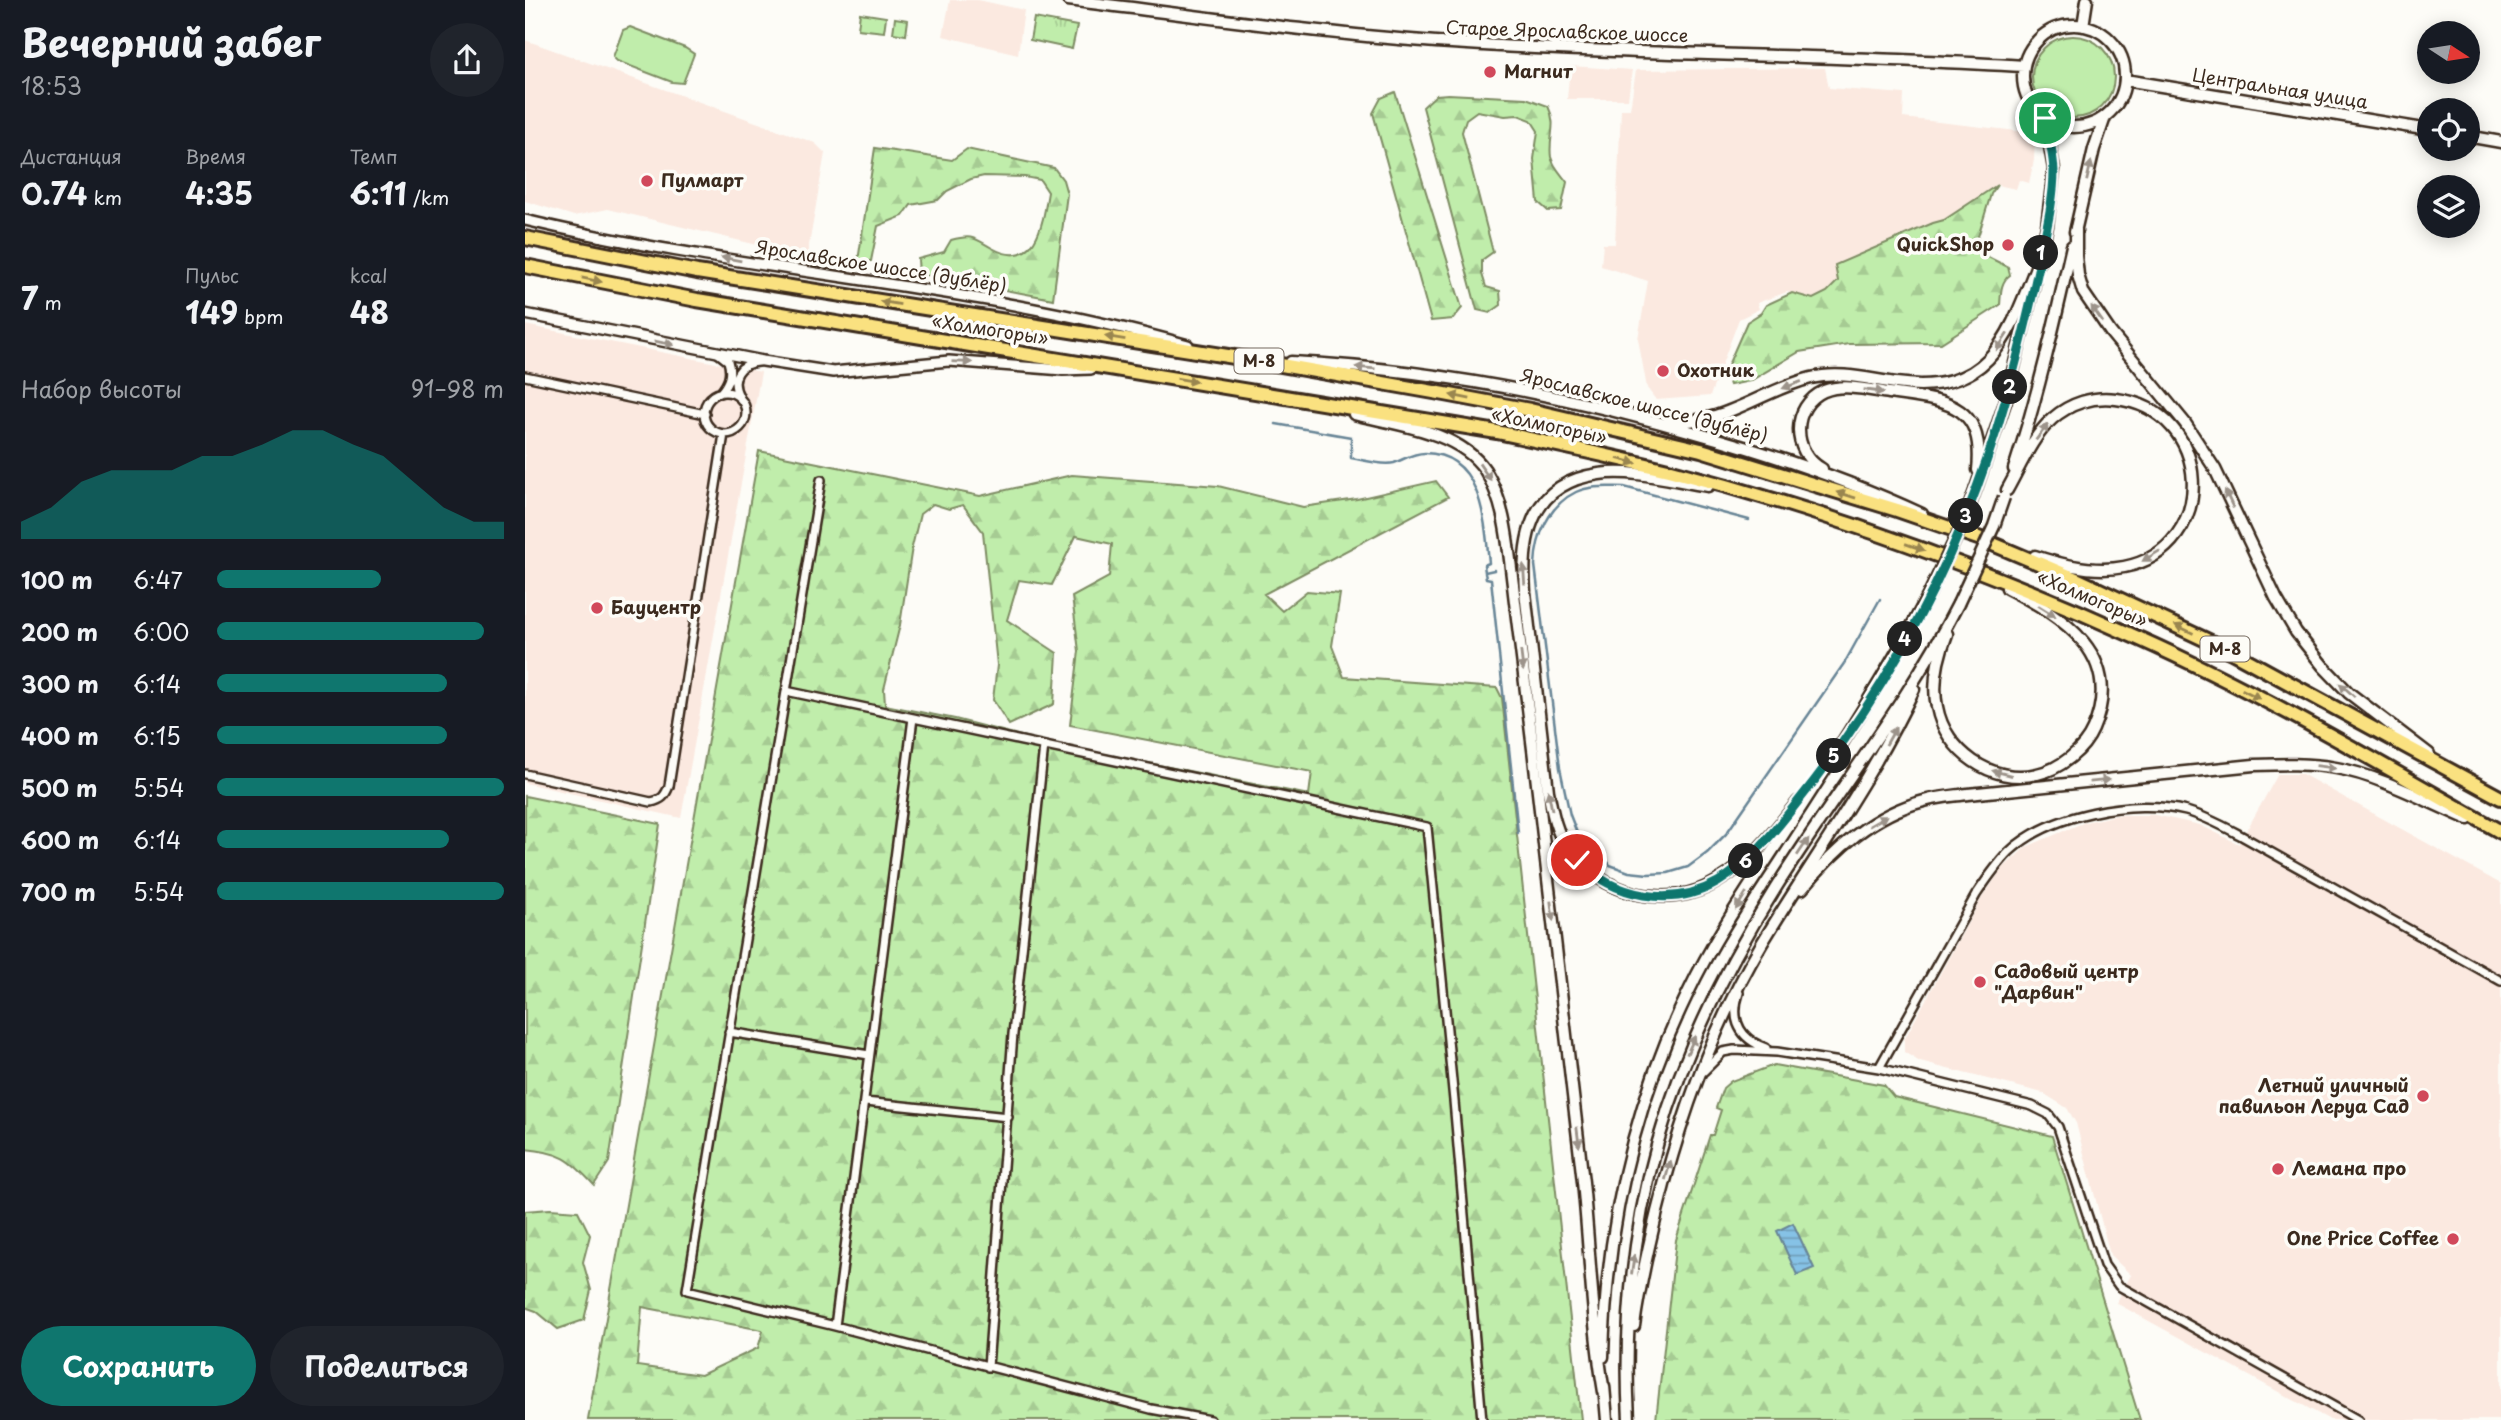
<!DOCTYPE html>
<html lang="ru">
<meta charset="utf-8">
<style>
body{margin:0;font-family:"Playpen Sans",sans-serif;background:#20242c;color:#f1f3f6;height:100vh;display:flex;flex-direction:column;font-size:26px;white-space:nowrap}
*{box-sizing:border-box;margin:0}
p{font-size:23px;color:#9ea1a6}
.icon{flex:none;width:38px;height:38px;fill:none;stroke:currentColor;stroke-width:2;stroke-linecap:round;stroke-linejoin:round}
.map{position:relative;flex:1;overflow:hidden}
.side{display:flex;flex-direction:column;background:#171b24;width:525px}
.side>*{flex:none}
.needle{width:46px;rotate:102deg}
.controls{position:absolute;left:1892px;top:21px;display:grid;gap:14px}
.controls a{display:grid;place-items:center;width:63px;height:63px;border-radius:50%;background:#171b24;box-shadow:0 4px 18px #0003;font-size:35px}
.pin{position:absolute;display:grid;place-items:center;width:60px;height:60px;color:#fff;margin:-30px;border:4px solid #fff;border-radius:50%;box-shadow:0 2px 7px #0007}
.km{position:absolute;width:35px;height:35px;margin:-18px;border-radius:50%;background:#222;color:#fff;font-size:19px;line-height:35px;text-align:center}
.round{display:grid;place-items:center;flex:none;width:74px;height:74px;border-radius:37px;background:#20242c}
.headline{display:flex;align-items:center;justify-content:space-between;height:119px;padding:0 21px}
h1{font-size:38px;font-weight:700;line-height:52px}
.metrics{display:grid;grid-template-columns:repeat(3,1fr);gap:10px;height:119px;padding:7px 21px}
.metrics div{display:grid;align-content:center}
.metrics b{font-size:30px;font-weight:700}
.metrics small{font-size:19px;font-weight:400}
.metrics p{font-size:19px}
.chart{height:196px;padding:14px 21px}
.chart p{display:flex;justify-content:space-between}
.chart svg{width:100%;height:126px;margin-top:7px;fill:#0f766e;opacity:.7}
.primary-button{display:flex;gap:14px;margin-top:auto;padding:14px 21px}
.primary-button a{flex:1;height:80px;border-radius:42px;background:#0f766e;color:#fff;font-size:28px;font-weight:700;line-height:80px;text-align:center}
.primary-button a+a{background:#20242c;color:#f1f3f6}
ul{padding:0 21px;list-style:none;font-size:23px}
li{display:grid;grid-template-columns:112px 84px 1fr;align-items:center;height:52px}
li i{height:18px;border-radius:9px;background:#0f766e}
main{display:flex;flex:1;min-height:0}
.map>svg:first-child{display:block}
.built{fill:#fbe9e0}
.grass{fill:#c0edab;stroke:#7e8c64;stroke-width:2}
.forest{fill:url(#forest-firs);stroke:#7e8c64;stroke-width:2;fill-rule:evenodd}
.park{fill:url(#park-tufts);stroke:#7e8c64;stroke-width:2}
.water{fill:url(#water-rules);stroke:#688596;stroke-width:2}
.lines{fill:none;stroke-linecap:round;stroke-linejoin:round}
.stream{stroke:#688596;stroke-width:2.5}
.minor-casing{stroke:#3b2a1e;stroke-width:12}
.tertiary-casing{stroke:#3b2a1e;stroke-width:14}
.secondary-casing{stroke:#3b2a1e;stroke-width:15}
.trunk-casing{stroke:#3b2a1e;stroke-width:18}
.minor{stroke:#fdfcf7;stroke-width:7}
.tertiary{stroke:#fdfcf7;stroke-width:9}
.secondary{stroke:#fdfcf7;stroke-width:10}
.trunk{stroke:#fae180;stroke-width:12}
.secondary-bridge-casing{stroke:#3b2a1e;stroke-width:15;stroke-linecap:butt}
.secondary-bridge{stroke:#fdfcf7;stroke-width:10}
.oneway{fill:#9c938a}
.oneway2{fill:#9a864f}
.route-casing{stroke:#fff;stroke-width:14}
.route{stroke:#0f766e;stroke-width:9}
.poi-dot{fill:#d1495b;stroke:#fdfcf7;stroke-width:2.5}
.labels{text-anchor:middle;stroke-width:7;stroke-linejoin:round;paint-order:stroke}
.shield{fill:#fdfcf7;stroke:#75695f;stroke-width:2}
.shield-label{font-size:16px;font-weight:bold;fill:#3b2a1e}
.street-label{font-size:18px;fill:#3b2a1e;stroke:#fdfcf7}
.poi-label{font-size:18px;font-weight:bold;fill:#3b2a1e;stroke:#fdfcf7;text-anchor:start}
</style>
<main>
<section class="side">
<div class="headline"><div><h1>Вечерний забег</h1><p>18:53</p></div><a class="round"><svg class="icon" aria-label="share" viewBox="0 0 24 24"><path d="M12 15V3M7 8l5-5 5 5M5 13v7h14v-7"/></svg></a></div>
<div class="metrics">
<div><p>Дистанция</p><b>0.74<small> km</small></b></div>
<div><p>Время</p><b>4:35</b></div>
<div><p>Темп</p><b>6:11<small> /km</small></b></div>
</div>
<div class="metrics">
<div><b>7<small> m</small></b></div>
<div><p>Пульс</p><b>149<small> bpm</small></b></div>
<div><p>kcal</p><b>48</b></div>
</div>
<div class="chart"><p><span>Набор высоты</span>91–98 m</p>
<svg viewBox="0 0 160 44" preserveAspectRatio="none"><path d="M0 44V38L10 33L20 24L30 20L40 20L50 20L60 15L70 15L80 11L90 6L100 6L110 11L120 15L130 24L140 33L150 38L160 38V44z"/></svg>
</div>
<ul>
<li><b>100 m</b>6:47<i style="width:57%"></i></li>
<li><b>200 m</b>6:00<i style="width:93%"></i></li>
<li><b>300 m</b>6:14<i style="width:80%"></i></li>
<li><b>400 m</b>6:15<i style="width:80%"></i></li>
<li><b>500 m</b>5:54<i style="width:100%"></i></li>
<li><b>600 m</b>6:14<i style="width:81%"></i></li>
<li><b>700 m</b>5:54<i style="width:100%"></i></li>
</ul>
<div class="primary-button"><a>Сохранить</a><a>Поделиться</a></div>
</section>
<div class="map">
<svg width="1976" height="1420" viewBox="0 0 1976 1420">
<defs>
<pattern id="forest-firs" width="22" height="20" patternUnits="userSpaceOnUse" patternTransform="scale(1.75)"><rect width="22" height="20" fill="#c0edab"/><path d="M5 1l3.5 6h-7zM16 11l3.5 6h-7z" fill="#a6cb93"/></pattern>
<pattern id="park-tufts" width="24" height="20" patternUnits="userSpaceOnUse" patternTransform="scale(1.75)"><rect width="24" height="20" fill="#c0edab"/><path d="M3 7l-1-3M5 7V3M7 7l1-3M15 17l-1-3M17 17v-4M19 17l1-3" fill="none" stroke="#a6cb93"/></pattern>
<pattern id="water-rules" width="6" height="5" patternUnits="userSpaceOnUse" patternTransform="scale(1.75)"><rect width="6" height="5" fill="#86c2e6"/><path d="M0 2.5h6" fill="none" stroke="#6f9eba"/></pattern>
</defs>
<rect width="100%" height="100%" fill="#fdfcf7"/>
<filter id="ink" filterUnits="userSpaceOnUse"><feTurbulence type="fractalNoise" baseFrequency=".0143" numOctaves="2"/><feDisplacementMap in="SourceGraphic" scale="14" xChannelSelector="R" yChannelSelector="G"/><feConvolveMatrix kernelMatrix="1 2 1 2 8 2 1 2 1" color-interpolation-filters="sRGB"/></filter>
<g filter="url(#ink)">
<path class="built" d="M425,0H453L499,10L493,54L418,36Z
M0,40L290,143L300,153L282,257L83,209L49,216L0,201Z
M1045,66L1107,70L1103,99H1042Z
M1300,68L1304,88L1379,94L1378,118L1510,133L1509,160L1504,183L1494,180L1491,189L1472,185L1419,220L1408,223L1310,265L1313,281L1302,292L1288,299L1262,292L1232,303L1234,309L1214,319L1185,396L1131,400L1122,388L1113,339L1123,281L1076,266L1078,244H1090L1096,109H1105L1111,70Z
M0,325L236,372L156,818L0,783Z
M1753,774H1777L1976,884V1420H1805L1591,1303L1606,1275L1585,1255L1551,1123L1542,1108L1518,1093L1395,1062L1379,1052V1040L1456,899L1477,869L1501,847L1560,822L1593,815H1630L1675,825L1714,844Z"/>
<path class="grass" d="M370,18L383,20L381,35L368,33Z
M105,27L160,48L169,54L158,83L147,82L92,61L88,57L98,30Z
M1507 77a41 41 0 1 1 82 0a41 41 0 1 1-82 0Z"/>
<path class="forest" d="M870,92L937,308L928,319L906,321L848,113L856,98Z
M923,94L1001,98L1023,106C1033,126 1023,137 1026,157C1028,166 1037,175 1042,182L1036,210L1023,211L1013,202L1009,159L1013,131L1006,120L993,115L980,116L952,111L941,119L937,132L968,252L957,260V274L961,287L975,291L976,305L965,313L952,310L898,107L911,95Z
M350,148L427,160L442,149L529,168L538,180L542,194L528,299L394,274L393,259L419,252L426,240C448,234 449,238 467,248C511,272 518,223 523,192L515,180L500,177L459,176L446,179L422,191L413,200L386,205L378,216L353,226L346,261H333Z
M1472,185L1466,194L1449,250L1483,267L1485,275C1475,282 1476,294 1475,305L1416,343L1324,344L1274,352L1225,381L1205,385L1200,372L1222,322L1236,313L1241,305L1267,293L1288,299L1302,292L1313,281L1310,265L1408,223L1419,220Z
M234,451L455,496L547,475L693,486L778,507L832,499L911,481L923,497L739,594L757,611L782,591L815,594L807,646L819,677L972,688L977,698L1056,1420H63ZM408,504L424,509L438,505L458,532L472,665L468,700L484,725L529,704L532,653L482,620L494,580L527,585L551,536L587,544L584,577L547,597L554,651L545,725L787,772L784,795L524,743L430,719L360,705L359,689L375,625L387,547L395,514ZM117,1307L237,1330L238,1331L233,1348L176,1375L112,1366Z
M0,796L135,824L84,1162L69,1185C45,1159 36,1152 0,1149Z
M1249,1065L1359,1085L1369,1097L1527,1136L1615,1420H1131L1151,1240L1185,1135H1188L1196,1110L1191,1108L1198,1088L1206,1081Z
M25,1209L53,1211L65,1235L58,1262L66,1290L59,1320L33,1329L11,1311L0,1307V1211Z"/>
<path class="park" d="M335,13L361,17L359,32L333,29Z
M509,18L552,26L547,49L505,40Z"/>
<path class="water" d="M1268,1223L1289,1268L1272,1275L1252,1231Z"/>
<g class="lines">
<path class="stream" d="M751,424L826,437V458C838,460 858,466 869,463C880,459 887,453 900,453C957,454 960,522 964,563L959,565L960,572
M1224,520L1099,487C1084,487 1065,485 1051,492C1024,505 1011,536 1010,565L1035,768L1045,815L1054,838L1074,850L1085,865L1104,872L1123,874L1143,873L1163,867L1182,853L1201,834L1320,662L1355,599
M960,572L969,570
M960,573L961,578L966,579L993,833"/>
<g class="minor-casing">
<path id="minor" d="M194,354L203,361C207,374 204,383 195,393
M0,376L180,414
M179 413a21 21 0 1 1 42 0a21 21 0 1 1-42 0Z
M214,396C204,378 215,363 234,362
M296,480L162,1290L310,1326L626,1409L685,1420
M261,691L902,827L929,1101L957,1420
M0,774L126,802C137,800 140,796 144,786L199,434
M1214,993C1205,1020 1215,1039 1241,1048
M204,1032L344,1055
M1354,1068L1451,895C1461,880 1471,865 1484,852C1524,814 1609,798 1661,811C1680,816 1698,826 1715,835L1976,981
M1179,1071L1198,1052L1209,1050L1252,1052L1354,1068L1507,1106L1523,1114L1533,1127L1579,1265L1594,1286L1833,1420
M340,1102L483,1117
M310,1326L388,718
M463,1367L488,1034L519,746"/>
</g>
<g class="tertiary-casing">
<path id="tertiary" d="M0,220C219,273 446,283 663,345
M0,314L238,361L308,372L424,361L538,370L566,369"/>
</g>
<g class="secondary-casing">
<path id="secondary" d="M543,0C666,15 788,33 911,42C1107,56 1303,54 1499,66
M1498 76a51 51 0 1 1 102 0a51 51 0 1 1-102 0Z
M1558,26L1562,0
M1600,80L1904,130
M1942,136L1976,142
M1551,227V256L1553,275L1558,292L1586,333L1660,423L1690,469L1751,598L1771,632L1798,666L1824,693L1904,754
M1550,232L1569,149L1580,117
M1514,263L1522,226L1529,169L1520,119
M766,362C906,369 1043,395 1178,435C1253,456 1326,481 1397,514
M829,414C871,425 933,430 960,470C981,504 983,546 988,585C992,620 997,656 1001,692C1021,855 1040,1018 1058,1182C1065,1252 1067,1322 1079,1392
M1144,421C1198,426 1235,391 1286,378C1315,371 1342,379 1371,383C1469,397 1485,331 1515,257
M1297,469C1266,452 1266,406 1299,391C1319,383 1344,390 1364,393C1418,401 1460,401 1453,470
M1489,469C1513,396 1530,321 1547,246
M1183,486C1149,481 1109,469 1074,474C1007,483 996,534 1000,592L1023,791C1027,810 1030,830 1041,846C1075,895 1142,912 1193,881C1226,862 1249,832 1273,802
M1451,488L1481,400L1509,284
M1482,490C1495,467 1507,437 1527,419C1545,403 1568,396 1591,399C1689,410 1695,548 1599,567C1569,573 1537,565 1510,556
M1422,634C1413,657 1407,683 1412,707C1420,751 1467,785 1512,774C1535,769 1559,750 1568,729C1600,656 1539,617 1482,588
M1277,889C1310,849 1348,814 1399,801C1413,797 1428,796 1443,794L1729,765C1757,764 1784,763 1811,768C1853,775 1903,802 1943,819
M1109,1326C1114,1288 1123,1249 1132,1212C1155,1119 1187,1028 1236,945C1287,860 1347,779 1389,689
M1078,1357C1081,1231 1108,1106 1163,993C1192,932 1231,877 1267,821C1315,747 1363,672 1404,594
M1079,1386L1082,1420
M1104,1420C1093,1219 1143,1058 1250,889C1310,793 1382,704 1433,604"/>
</g>
<g class="trunk-casing">
<path id="trunk" d="M0,238L172,272L728,360L920,394L1005,410L1176,450L1372,510L1456,539L1551,579L1707,652L1976,798
M0,266L172,300L972,432C1029,444 1086,456 1143,470C1305,512 1463,570 1615,639C1740,695 1857,765 1976,832"/>
</g>
<use href="#minor" class="minor"/>
<use href="#tertiary" class="tertiary"/>
<use href="#secondary" class="secondary"/>
<use href="#trunk" class="trunk"/>
<g class="secondary-bridge-casing">
<path id="secondary-bridge" d="M1404,594L1438,523L1451,488
M1433,604L1469,526L1479,497"/>
</g>
<use href="#secondary-bridge" class="secondary-bridge"/>
</g>
<defs><path id="oneway-solid" d="M-6-.8H1V-3.2L6.5 0L1 3.2V.8H-6Z" transform="scale(1.75)"/></defs>
<g class="oneway">
<use href="#oneway-solid" transform="translate(1564 171) rotate(-77)"/>
<use href="#oneway-solid" transform="translate(206 259) rotate(-170)"/>
<use href="#oneway-solid" transform="translate(1572 314) rotate(-125)"/>
<use href="#oneway-solid" transform="translate(1477 342) rotate(123)"/>
<use href="#oneway-solid" transform="translate(139 343) rotate(11)"/>
<use href="#oneway-solid" transform="translate(437 362) rotate(2)"/>
<use href="#oneway-solid" transform="translate(840 368) rotate(-175)"/>
<use href="#oneway-solid" transform="translate(1267 385) rotate(160)"/>
<use href="#oneway-solid" transform="translate(1349 391) rotate(8)"/>
<use href="#oneway-solid" transform="translate(1517 432) rotate(-53)"/>
<use href="#oneway-solid" transform="translate(960 472) rotate(55)"/>
<use href="#oneway-solid" transform="translate(1704 499) rotate(-115)"/>
<use href="#oneway-solid" transform="translate(1626 556) rotate(149)"/>
<use href="#oneway-solid" transform="translate(999 574) rotate(-94)"/>
<use href="#oneway-solid" transform="translate(1522 611) rotate(32)"/>
<use href="#oneway-solid" transform="translate(997 661) rotate(83)"/>
<use href="#oneway-solid" transform="translate(1822 690) rotate(-138)"/>
<use href="#oneway-solid" transform="translate(1366 736) rotate(-61)"/>
<use href="#oneway-solid" transform="translate(1801 767) rotate(7)"/>
<use href="#oneway-solid" transform="translate(1477 773) rotate(-166)"/>
<use href="#oneway-solid" transform="translate(1575 781) rotate(-6)"/>
<use href="#oneway-solid" transform="translate(1025 800) rotate(-101)"/>
<use href="#oneway-solid" transform="translate(1353 821) rotate(-30)"/>
<use href="#oneway-solid" transform="translate(1278 847) rotate(-56)"/>
<use href="#oneway-solid" transform="translate(1216 901) rotate(122)"/>
<use href="#oneway-solid" transform="translate(1027 911) rotate(83)"/>
<use href="#oneway-solid" transform="translate(1166 1045) rotate(-66)"/>
<use href="#oneway-solid" transform="translate(1053 1137) rotate(83)"/>
<use href="#oneway-solid" transform="translate(1143 1170) rotate(-75)"/>
<use href="#oneway-solid" transform="translate(1108 1264) rotate(-82)"/>
</g>
<g class="oneway2">
<use href="#oneway-solid" transform="translate(67 280) rotate(11)"/>
<use href="#oneway-solid" transform="translate(365 303) rotate(-171)"/>
<use href="#oneway-solid" transform="translate(590 338) rotate(-171)"/>
<use href="#oneway-solid" transform="translate(662 380) rotate(9)"/>
<use href="#oneway-solid" transform="translate(935 397) rotate(-169)"/>
<use href="#oneway-solid" transform="translate(1102 461) rotate(14)"/>
<use href="#oneway-solid" transform="translate(1321 495) rotate(-163)"/>
<use href="#oneway-solid" transform="translate(1390 547) rotate(19)"/>
<use href="#oneway-solid" transform="translate(1659 629) rotate(-155)"/>
<use href="#oneway-solid" transform="translate(1726 694) rotate(27)"/>
</g>
</g>
<g class="lines" filter="url(#ink)">
<g class="route-casing">
<path id="route" d="M1052,860C1089,897 1146,909 1193,882C1225,863 1248,833 1271,804C1339,720 1397,623 1438,523C1472,441 1494,356 1513,270C1519,238 1529,203 1529,171C1528,153 1524,135 1520,118"/>
</g>
<use href="#route" class="route"/>
</g>
<g class="poi-dot">
<circle cx="965" cy="72" r="7"/>
<circle cx="122" cy="181" r="7"/>
<circle cx="1483" cy="245" r="7"/>
<circle cx="1138" cy="371" r="7"/>
<circle cx="72" cy="608" r="7"/>
<circle cx="1455" cy="982" r="7"/>
<circle cx="1898" cy="1096" r="7"/>
<circle cx="1753" cy="1169" r="7"/>
<circle cx="1928" cy="1239" r="7"/>
</g>
<g class="labels">
<g class="shield">
<rect x="709.5" y="348.5" width="49" height="25" rx="5"/>
<rect x="1675.5" y="636.5" width="49" height="25" rx="5"/>
</g>
<g class="shield-label">
<text x="734" y="367">М-8</text>
<text x="1700" y="655">М-8</text>
</g>
<g class="street-label">
<text transform="translate(1042 32) rotate(2)" y="6">Старое Ярославское шоссе</text>
<text transform="translate(1755 89) rotate(9)" y="6">Центральная улица</text>
<text transform="translate(356 267) rotate(9)" y="6">Ярославское шоссе (дублёр)</text>
<text transform="translate(465 330) rotate(9)" y="6">«Холмогоры»</text>
<text transform="translate(1119 406) rotate(14)" y="6">Ярославское шоссе (дублёр)</text>
<text transform="translate(1024 426) rotate(12)" y="6">«Холмогоры»</text>
<text transform="translate(1567 599) rotate(23)" y="6">«Холмогоры»</text>
</g>
<g class="poi-label">
<text x="979" y="78">Магнит</text>
<text x="136" y="187">Пулмарт</text>
<text x="1469" y="251" text-anchor="end">QuickShop</text>
<text x="1152" y="377">Охотник</text>
<text x="86" y="614">Бауцентр</text>
<text x="1469" y="978">Садовый центр<tspan x="1469" dy="21">"Дарвин"</tspan></text>
<text x="1884" y="1092" text-anchor="end">Летний уличный<tspan x="1884" dy="21">павильон Леруа Сад</tspan></text>
<text x="1767" y="1175">Лемана про</text>
<text x="1914" y="1245" text-anchor="end">One Price Coffee</text>
</g>
</g>
</svg>
<div class="controls">
<a><svg class="needle" viewBox="-14 -14 28 28"><path d="M0-13l5 13h-10z" fill="#e53935"/><path d="M0 13l5-13h-10z" fill="#9ea1a6"/></svg></a>
<a><svg class="icon" aria-label="locate" viewBox="0 0 24 24"><circle cx="12" cy="12" r="6"/><path d="M12 2v4M12 18v4M2 12h4M18 12h4"/></svg></a>
<a><svg class="icon" aria-label="layers" viewBox="0 0 24 24"><path d="M12 4l9 5-9 5-9-5zM3 14l9 5 9-5"/></svg></a>
</div>
<div class="pin" style="left:1520px;top:118px;background:#1e9e55"><svg class="icon" aria-label="arrive" viewBox="0 0 24 24"><path d="M6 21V4h12l-3 4 3 4H6"/></svg></div>
<div class="pin" style="left:1052px;top:860px;background:#d93025"><svg class="icon" aria-label="check" viewBox="0 0 24 24"><path d="M5 12l5 5 9-10"/></svg></div>
<b class="km" style="left:1516px;top:253px">1</b>
<b class="km" style="left:1485px;top:387px">2</b>
<b class="km" style="left:1441px;top:516px">3</b>
<b class="km" style="left:1380px;top:639px">4</b>
<b class="km" style="left:1309px;top:756px">5</b>
<b class="km" style="left:1221px;top:861px">6</b>
</div>
</main>
